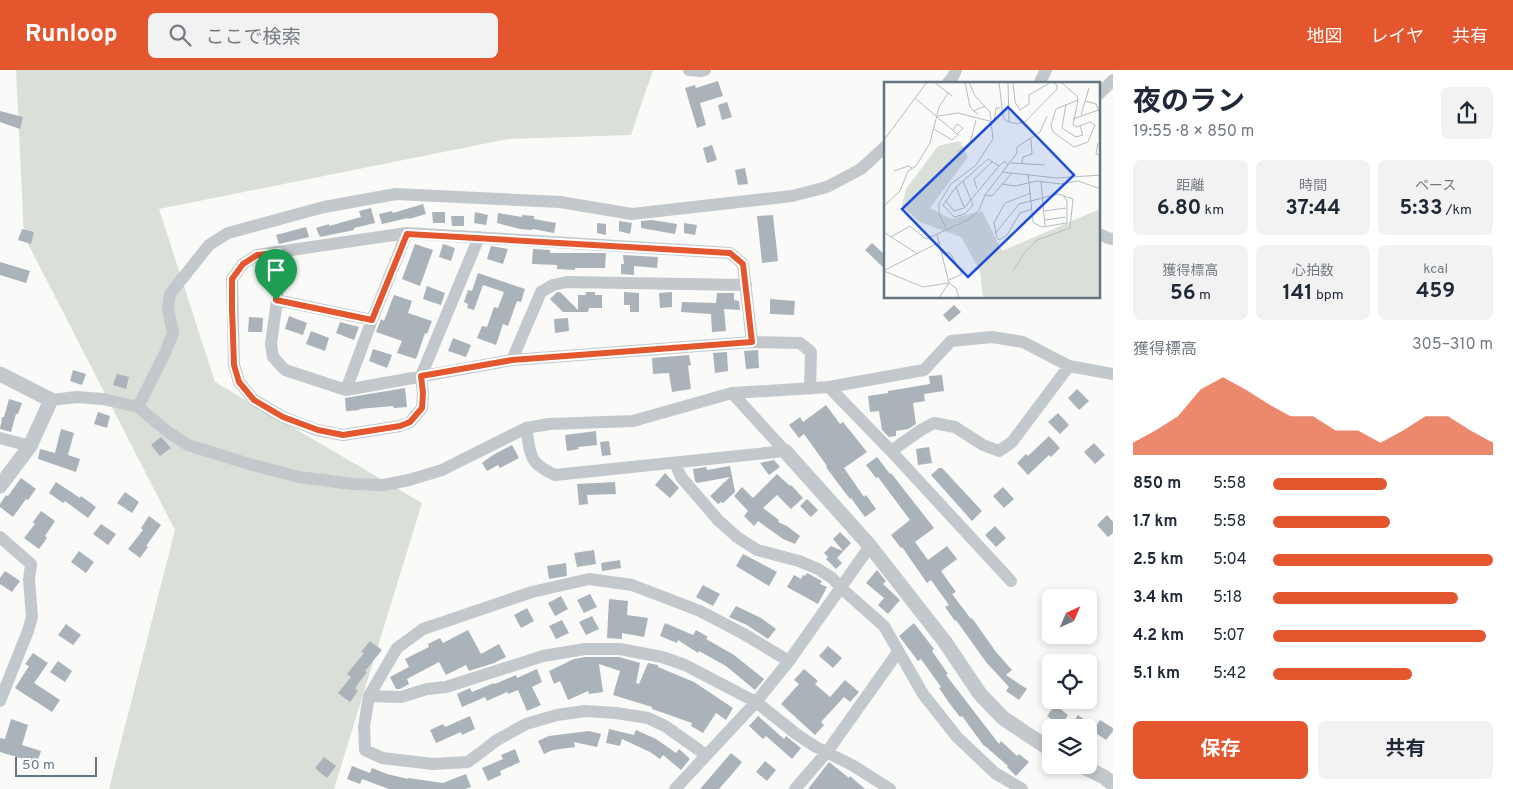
<!DOCTYPE html>
<html lang="ja">
<meta charset="utf-8">
<style>
body{margin:0;font-family:Overpass,"Noto Sans JP",sans-serif;background:#f2f2f3;color:#1f2937;height:100vh;display:flex;flex-direction:column;font-size:19px;white-space:nowrap}
*{box-sizing:border-box;margin:0}
p{font-size:16px;color:#747a83}
.icon{flex:none;width:28px;height:28px;fill:none;stroke:currentColor;stroke-width:2;stroke-linecap:round;stroke-linejoin:round}
.map{position:relative;flex:1;overflow:hidden}
.details{display:flex;flex-direction:column;background:#fff;width:400px}
.details>*{flex:none}
.needle{width:32px;rotate:44deg}
.controls{position:absolute;left:1042px;top:519px;display:grid;gap:10px}
.controls a{display:grid;place-items:center;width:55px;height:55px;border-radius:8px;background:#fff;box-shadow:0 2px 8px #0003;font-size:25px}
.scale{position:absolute;left:15px;bottom:12px;width:82px;box-sizing:border-box;padding-left:5px;border:2px solid #657683;border-top:0;font-size:14px;line-height:18px;white-space:nowrap;color:#657683;-webkit-text-stroke:4px #fff;paint-order:stroke}
.pin{position:absolute;display:grid;place-items:center;width:42px;height:42px;color:#fff;margin:-51px -21px;border-radius:50% 50% 50% 0;rotate:-45deg;box-shadow:0 0 5px #0007}
.pin .icon{rotate:45deg}
.round{display:grid;place-items:center;flex:none;width:52px;height:52px;border-radius:8px;background:#f2f2f3}
.summary{display:flex;align-items:center;justify-content:space-between;height:85px;padding:0 20px}
h1{font-size:28px;font-weight:700;line-height:38px}
.metrics{display:grid;grid-template-columns:repeat(3,1fr);gap:8px;height:85px;padding:5px 20px}
.metrics div{display:grid;align-content:center;border-radius:8px;background:#f2f2f3;text-align:center}
.metrics b{font-size:21px;font-weight:700}
.metrics small{font-size:14px;font-weight:400}
.metrics p{font-size:14px}
.chart{height:140px;padding:10px 20px}
.chart p{display:flex;justify-content:space-between}
.chart svg{width:100%;height:90px;margin-top:5px;fill:#e4572e;opacity:.7}
.primary-button{display:flex;gap:10px;margin-top:auto;padding:10px 20px}
.primary-button a{flex:1;height:58px;border-radius:8px;background:#e4572e;color:#fff;font-size:20px;font-weight:700;line-height:58px;text-align:center}
.primary-button a+a{background:#f2f2f3;color:#1f2937}
ul{padding:0 20px;list-style:none;font-size:16px}
li{display:grid;grid-template-columns:80px 60px 1fr;align-items:center;height:38px}
li i{height:12px;border-radius:6px;background:#e4572e}
header{display:flex;align-items:center;gap:30px;box-sizing:border-box;height:70px;padding:0 25px;background:#e4572e;color:#fff}
header strong{font-size:24px}
nav{display:flex;gap:28px;margin-inline-start:auto;font-size:18px}
.search{width:350px;height:45px;background:#f2f2f3;display:flex;align-items:center;gap:12px;box-sizing:border-box;padding:0 18px;border-radius:8px;color:#747a83;font-size:19px}
main{display:flex;flex:1;min-height:0}
.map>svg:first-child{display:block}
.green{fill:#dadfd7}
.building{fill:#aab3b9}
.lines{fill:none;stroke-linecap:round;stroke-linejoin:round}
.minor{stroke:#c3c8cc;stroke-width:12}
.tertiary{stroke:#c3c8cc;stroke-width:15}
.route-casing{stroke:#fff;stroke-width:10}
.route{stroke:#e4572e;stroke-width:6}
.inset-road{fill:none;stroke:#b5bdc2;stroke-width:1}
.view{fill:#1d4ed8;fill-opacity:0.15;stroke:#1d4ed8;stroke-width:2.5}
.inset-edge{fill:none;stroke:#657683;stroke-width:2.5}
</style>
<header>
<strong>Runloop</strong>
<div class="search"><svg class="icon" aria-label="search" viewBox="0 0 24 24"><circle cx="10" cy="10" r="6"/><path d="M15 15l6 6"/></svg>ここで検索</div>
<nav><a>地図</a><a>レイヤ</a><a>共有</a></nav>
</header>
<main>
<div class="map">
<svg width="1113" height="719" viewBox="0 0 1113 719">
<rect width="100%" height="100%" fill="#fafaf8"/>
<path class="green" d="M16,0H653L631,65L508,69L159,139L215,312L422,433L334,719H109L175,460L24,166Z"/>
<path class="building" d="M718,11L723,26L700,33L706,55L697,58L685,18L695,15L696,18Z
M727,32L732,47L722,50L718,35Z
M0,41L23,47L20,59L0,52Z
M712,75L717,90L707,93L703,78Z
M745,98L748,114L738,115L735,100Z
M423,134L426,144L409,149L408,148L382,154L379,144L392,141L393,143Z
M371,138L375,153L354,158V160L320,167L316,158L329,154V156L361,147L359,141Z
M432,142H445V153H433Z
M475,142L488,145L486,155L474,153Z
M498,143L522,147V145L534,146V149L556,153L554,163L533,159L532,160L520,159L497,153Z
M773,145L778,191L762,193L757,146Z
M451,146H464V156H452Z
M652,150L677,154L675,164L641,158V151Z
M619,151L632,153L630,164L619,161Z
M597,153L606,154V165L597,163Z
M684,153L697,155L695,165L684,163Z
M306,157L309,167L279,174L276,165Z
M22,159L34,162L31,174L18,170Z
M872,173L886,186V200L865,180Z
M415,174L433,180L420,216L402,209Z
M443,174L455,178L451,191L439,187Z
M491,176L508,179L503,194L487,189Z
M533,179L550,180V183H606L605,198H575V200L557,199V195L532,194Z
M623,185L658,187L657,198L634,196V205L621,204V194H624Z
M0,192L30,201L26,213L0,205Z
M478,203L525,219L521,232L517,231L508,256L503,254L496,275L477,268L482,256L487,257L494,237L498,238L504,222L483,215L474,240L467,238L468,234L464,232L468,220L472,221Z
M427,216L445,223L441,235L423,229Z
M557,222H560L578,240V225H586V222H595V225H602V238H589L588,242H563L550,229Z
M624,222L639,223V242H630V235H624Z
M672,222V237L660,238L659,223Z
M717,223H734V230L739,231L740,240L724,239L726,261L712,262L711,244L681,242L682,232L716,233Z
M394,225L412,231L408,243L432,251L427,264L425,263L416,289L397,283L402,271L376,262L381,249L384,251Z
M770,229L795,231L794,245L770,244Z
M954,235L961,242L949,252L943,245Z
M289,246L307,253L303,265L285,259Z
M249,247L263,248L262,262H248Z
M568,248L569,261L555,263L554,249Z
M340,252L359,257L354,270L336,263Z
M311,261L329,268L325,281L306,274Z
M453,268L471,275L466,287L448,281Z
M373,279L392,285L387,298L369,291Z
M758,280L759,298L746,299L744,281Z
M727,282L728,301L715,303L713,283Z
M689,285L691,295L688,296L691,319L672,322L669,303L653,304L652,288Z
M73,300L86,304L82,315L70,311Z
M117,304L129,307L126,319L113,315Z
M942,305L944,321L924,324L925,331L913,333L916,354L908,359L896,361V366L889,367L882,360L879,341L870,342L868,326L888,323V321L930,314L929,306Z
M405,318L407,337L394,338L393,336L359,339L360,340L346,341L345,328Z
M1077,319L1089,331L1079,340L1068,328Z
M9,329L22,333L18,344H16L11,362L0,359L2,347H4Z
M826,335L840,354L843,352L867,382L844,398L864,427L866,425L876,439L865,447L851,428L850,429L840,416L826,397L827,396L804,364L799,368L789,355L800,347L803,352Z
M98,342L110,346L107,358L94,354Z
M1058,343L1069,355L1060,364L1048,352Z
M61,359L74,363L68,385L80,389L76,402L38,389L40,379L55,383Z
M596,361L597,375L578,377L579,379L567,381L565,365Z
M1049,366L1060,378L1051,387L1049,385L1028,405L1017,393L1026,384L1028,386Z
M161,367L171,378L160,386L151,375Z
M609,371L611,385L602,386L600,372Z
M1094,373L1105,385L1095,394L1084,382Z
M512,375L519,388L500,398L498,395L487,401L482,393L493,385Z
M929,377L932,393L918,395L916,379Z
M877,387L890,404L891,403L934,458L915,472L928,490L947,476L957,489L941,501L956,522L952,524L971,549L972,548L996,582L1012,600L1006,605L1027,619L1019,630L1006,621L1009,617L986,592L956,550L955,551L945,537L949,535L931,510L927,513L902,477L901,478L891,465L910,450L878,407L876,408L866,395Z
M774,390L780,397L769,405L760,393Z
M730,396L735,422L723,433L721,432L718,434L710,426L730,407L697,413L695,411L693,399L706,397L707,400Z
M939,398H942L982,441L972,451L931,405Z
M665,403L679,418L670,428L655,415Z
M777,404L790,416L791,415L803,428L791,439L777,425L763,438L779,450L778,452L787,456L800,466L795,474L783,469L758,451L754,456L744,446L748,441L734,426L742,417L753,428Z
M21,408L36,419L28,430L26,429L13,447L0,437V434L6,425L8,426Z
M56,412L80,428L81,426L96,437L88,448L65,431L63,433L49,423Z
M615,412L616,424L587,425L588,434L579,435L577,414Z
M1003,417L1014,429L1004,438L993,426Z
M125,422L139,432L132,443L117,433Z
M807,429L818,440L811,447L800,436Z
M41,441L55,451L45,466L47,468L39,479L24,468L35,454L33,452Z
M1107,445L1113,452V463L1108,467L1097,455Z
M149,446L161,455L146,476L148,477L140,488L128,479L143,460L141,458Z
M101,454L116,464L108,475L93,464Z
M995,456L1006,468L996,477L985,465Z
M840,462L851,473L837,488L842,493L836,499L826,489L828,487L824,483L831,476L843,481L833,469Z
M594,480L596,494L577,497L574,483Z
M79,481L94,492L86,503L71,492Z
M743,484L777,502L769,516L736,496Z
M620,490L621,498L602,501L601,493Z
M566,493L567,506L549,509L547,496Z
M877,500L886,511L883,514L900,530L888,544L878,535L884,528L866,513Z
M5,501L20,511L12,522L0,514V508Z
M807,503L822,511L820,514L827,517L818,534L787,517L794,505L801,509L803,505L805,506Z
M703,515L720,524L713,536L696,527Z
M590,524L597,537L584,543L577,530Z
M561,526L568,539L555,546L548,533Z
M609,529L628,531L627,545L648,548L644,567L622,563V569L607,568Z
M736,536L761,548L776,559L768,569L747,555L729,547Z
M527,538L534,551L521,558L514,545Z
M592,546L599,559L586,565L579,552Z
M562,550L569,563L556,569L549,556Z
M665,553L693,565L696,560L708,567L706,569L734,585L764,609L755,620L726,596L699,581L698,583L678,570L677,573L660,566Z
M914,553L934,579L932,581L948,604L946,605L999,674L1001,671L1017,686L1019,684L1029,692L1016,706L1007,697L1008,696L985,676H984L962,646L960,647L950,634L939,618L941,617L921,589L918,591L899,566Z
M66,554L81,565L73,575L58,565Z
M468,560L481,584L499,574L506,587L494,593L469,601L466,595L446,605L439,592L407,609L409,614L400,619H396L390,607L409,597L405,589L429,577L428,574L440,568L443,573Z
M370,571L382,580L365,601L367,602L355,618L358,621L350,632L338,623L351,607L347,604L364,583L361,582Z
M828,576L842,588L833,598L819,586Z
M33,583L48,593L34,613L60,630L52,642L15,618L29,596L25,594Z
M586,587H619L640,593L636,613L639,614L648,593L658,595V597L694,612L733,638L726,650L716,643L703,663L691,656L692,653L652,639V637L613,625L620,601L599,594L603,622L589,624L588,621L568,630L560,611L554,614L549,601L574,589Z
M58,591L72,601L65,612L50,602Z
M537,599L542,612L532,617L541,635L527,641L518,620L508,624L507,622L487,631L485,627L462,637L457,624L470,618L472,622L494,613L495,614L516,605L517,608Z
M804,599L818,611L815,614L830,627L845,610L859,622L850,632L844,627L821,652L824,655L815,665L781,634L799,614L794,610Z
M1055,635L1068,645L1061,656L1047,646Z
M1078,645L1095,657L1100,650L1113,658V661L1106,670L1093,661L1095,658H1069Z
M470,646L475,659L462,665L461,662L436,673L430,660L443,654L445,657Z
M758,646L784,669L786,666L801,678L792,689L766,666L763,669L749,656Z
M11,649L28,655L22,675L41,681L37,693L0,682V668L5,669Z
M609,659L634,665L636,660L656,669L676,683L679,679L690,689L681,700L663,685L660,689L650,682L622,669L620,676L606,673Z
M589,661L601,664L597,677L574,672L575,677L553,680L544,684L538,671L549,666Z
M515,679L520,692L500,701L501,705L488,711L482,698L503,689L501,685Z
M731,683L742,692L733,703L719,719H700Z
M324,687L336,696L327,708L315,698Z
M765,691L776,700L767,711L756,702Z
M829,692L849,708L850,706L865,719H808Z
M352,696L370,703L372,698L387,704L408,709V708L443,713L466,704L471,717L465,719H389L362,709L360,714L347,709Z"/>
<g class="lines">
<path class="minor" d="M689,0L701,1L705,0
M947,14L953,7L956,0
M1039,14L1046,0
M1099,24L1113,10
M1099,164L1108,168L1113,169
M479,167L421,306L423,323L422,338L410,352L400,356L343,365L317,360L283,347L254,330L239,312L234,295L232,209L243,194L257,185L407,163L730,183L743,194L752,272
M279,183L277,230L271,274L273,287L285,300L346,320L512,290L752,272L800,273L811,282L810,319
M277,230L372,250
M512,290L541,222L553,215L567,212L746,215
M829,317L891,381L1011,511
M346,320L372,250L407,163
M732,323L785,381
M51,330L77,327L103,329L138,337L168,362L188,375L249,394L299,407L353,414L383,415L409,410L442,400L526,358L549,354L633,351L732,323L829,317L924,300L951,271L992,267L1023,272L1069,296L1113,304
M138,337L165,283L173,263L168,239L170,224L209,175L228,163L324,137L396,124L560,132L632,144L792,126L827,117L861,99L886,76
M526,358C531,385 528,393 555,405L785,381
M0,368L30,376
M891,381L921,360L934,353L955,357L983,375L999,381L1012,372L1069,296
M675,393L681,407L718,450L737,467L757,480L799,491L818,499L832,508L841,518L884,556L923,624L957,667L995,703L1022,719
M0,467L31,494L29,510L32,547L28,561L0,631
M369,626L401,627L427,619L446,617L543,586L585,579H620L662,587L685,595L756,632L799,666L816,677L852,695L890,719
M706,685L665,656L648,648L616,643L585,641L557,645L526,654L497,670L468,692L433,694L382,688L365,680L364,656L369,626L397,578L423,559L532,522L589,509L632,515L700,541L742,563L789,591
M675,719L756,632L789,591L870,476
M795,719L827,682L898,582"/>
<path class="tertiary" d="M0,304L51,330L30,376L0,416
M785,381L870,476L945,572L980,624L1003,648L1051,680
M1080,695L1104,707L1113,714"/>
</g>
<g class="lines">
<g class="route-casing">
<path id="route" d="M407,164L730,183L743,194L752,272L512,290L421,306L423,323L422,338L410,352L400,356L343,365L318,360L283,347L254,330L239,312L234,295L232,238V209L243,194L257,185L279,183L276,230L372,250Z"/>
</g>
<use href="#route" class="route"/>
</g>
<g transform="translate(884 12)">
<rect width="216" height="216" fill="#fafaf8"/>
<path d="M76,59L84,75L46,126L67,137L98,129L118,169L216,127V216H99L96,189L77,155L36,140L18,124L22,107L54,64Z" fill="#dadfd7"/>
<path class="inset-road" d="M50,0L68,14M81,0L86,25L90,29M115,0L119,34L122,39L133,42L142,39L173,7V3L167,0M124,0L125,40M129,0L131,20L136,28L145,22V13L167,0M177,0L193,14L194,18L189,43L193,45L206,40L211,43L204,60L190,65L169,50L167,43L172,27L194,18M31,16L73,52L79,46L73,42L69,48M202,19L212,22L217,34M182,22L178,46L192,55L199,53L196,44M94,32L90,29L101,24M197,33L205,6M54,34L74,31L109,40M189,37L217,27M110,40L112,26H116M50,47L68,58L75,52M0,58L43,0M214,61L212,72L217,74M73,70L86,61L92,38M127,81L161,83M138,81L139,75L148,72L147,57M10,89L24,84L28,86M118,90L173,96L217,93M144,92L149,140L152,142L158,145L183,141V119L180,115M79,99L89,123L81,132L70,135L59,123L72,105L79,99L104,77L115,84M157,100L161,144M118,102L131,104L153,99L177,102L194,99L217,107M72,105L80,125M93,107L90,97L109,79M147,111L121,121L110,141L113,156L115,158L123,153L136,131L148,127M101,113L108,114L128,91M62,119L70,129L80,126L115,84L121,79L124,83M0,124L16,109L24,89L32,84L46,61L55,25L64,11M160,129L182,126M161,138L182,135M62,146L55,132V121L67,102L92,83L109,57L106,30L91,14L85,0M0,150L7,155L26,144L42,157L84,138L95,128L101,113L133,71V65L156,50L163,34M111,152L135,122L174,112L189,117L186,146L153,158L140,171L129,189M53,153L65,201L55,216M7,155L34,172M57,171H66L78,192L65,198M1,188L56,160M0,189L39,205L65,201L72,206L75,216"/>
<path class="view" d="M124,25L190,93L84,195L18,127Z"/>
<rect width="216" height="216" class="inset-edge"/>
</g>
</svg>
<div class="controls">
<a><svg class="needle" viewBox="-14 -14 28 28"><path d="M0-13l5 13h-10z" fill="#e53935"/><path d="M0 13l5-13h-10z" fill="#747a83"/></svg></a>
<a><svg class="icon" aria-label="locate" viewBox="0 0 24 24"><circle cx="12" cy="12" r="6"/><path d="M12 2v4M12 18v4M2 12h4M18 12h4"/></svg></a>
<a><svg class="icon" aria-label="layers" viewBox="0 0 24 24"><path d="M12 4l9 5-9 5-9-5zM3 14l9 5 9-5"/></svg></a>
</div>
<div class="scale">50 m</div>
<div class="pin" style="left:276px;top:230px;background:#1e9e55"><svg class="icon" aria-label="arrive" viewBox="0 0 24 24"><path d="M6 21V4h12l-3 4 3 4H6"/></svg></div>
</div>
<section class="details">
<div class="summary"><div><h1>夜のラン</h1><p>19:55 · 8 × 850 m</p></div><a class="round"><svg class="icon" aria-label="share" viewBox="0 0 24 24"><path d="M12 15V3M7 8l5-5 5 5M5 13v7h14v-7"/></svg></a></div>
<div class="metrics">
<div><p>距離</p><b>6.80<small> km</small></b></div>
<div><p>時間</p><b>37:44</b></div>
<div><p>ペース</p><b>5:33<small> /km</small></b></div>
</div>
<div class="metrics">
<div><p>獲得標高</p><b>56<small> m</small></b></div>
<div><p>心拍数</p><b>141<small> bpm</small></b></div>
<div><p>kcal</p><b>459</b></div>
</div>
<div class="chart"><p><span>獲得標高</span>305–310 m</p>
<svg viewBox="0 0 160 44" preserveAspectRatio="none"><path d="M0 44V38L10 32L20 25L30 12L40 6L50 12L60 19L70 25L80 25L90 32L100 32L110 38L120 32L130 25L140 25L150 32L160 38V44z"/></svg>
</div>
<ul>
<li><b>850 m</b>5:58<i style="width:52%"></i></li>
<li><b>1.7 km</b>5:58<i style="width:53%"></i></li>
<li><b>2.5 km</b>5:04<i style="width:100%"></i></li>
<li><b>3.4 km</b>5:18<i style="width:84%"></i></li>
<li><b>4.2 km</b>5:07<i style="width:97%"></i></li>
<li><b>5.1 km</b>5:42<i style="width:63%"></i></li>
</ul>
<div class="primary-button"><a>保存</a><a>共有</a></div>
</section>
</main>
